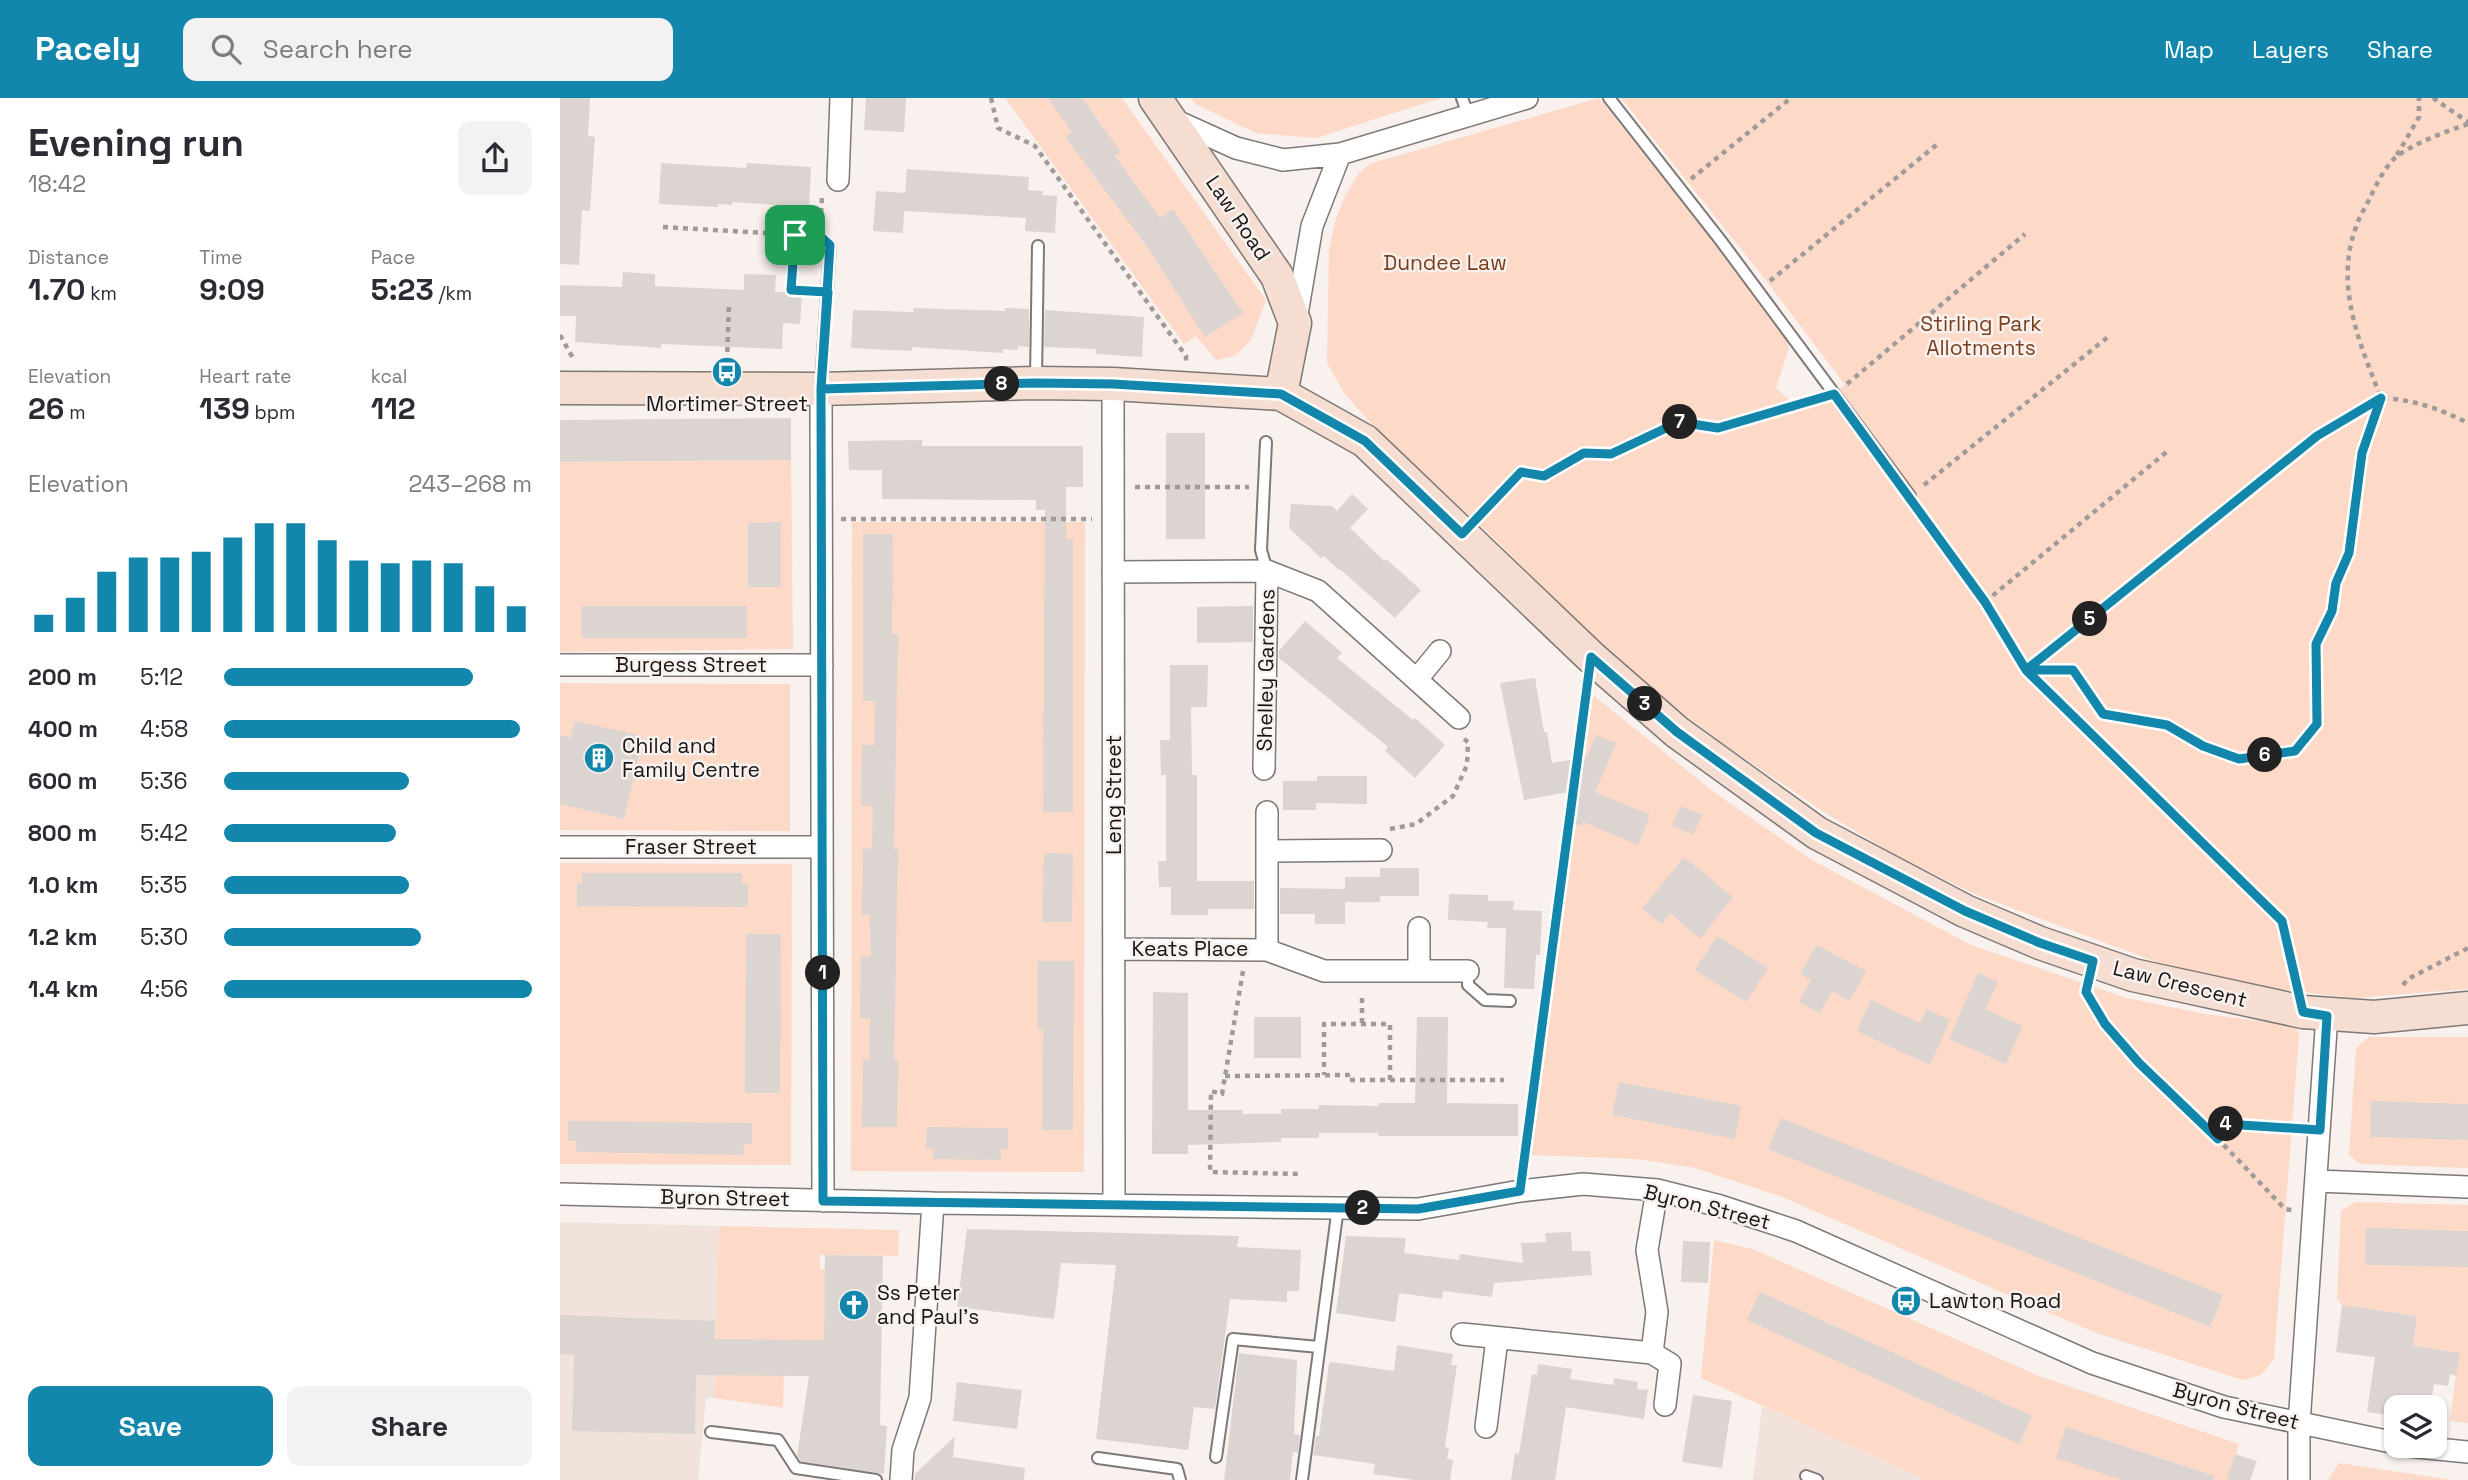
<!DOCTYPE html>
<meta charset="utf-8">
<style>
body{margin:0;font-family:"Space Grotesk",sans-serif;background:#f2f2f3;color:#2b2b33;height:100vh;display:flex;flex-direction:column;font-size:26px;white-space:nowrap}
*{box-sizing:border-box;margin:0}
p{font-size:23px;color:#7c7c81}
.icon{flex:none;width:38px;height:38px;fill:none;stroke:currentColor;stroke-width:2;stroke-linecap:round;stroke-linejoin:round}
.map{position:relative;flex:1;overflow:hidden}
.side{display:flex;flex-direction:column;background:#fff;width:560px}
.side>*{flex:none}
.tools{position:absolute;left:1824px;top:1297px;display:grid;gap:14px}
.tools a{display:grid;place-items:center;width:63px;height:63px;border-radius:14px;background:#fff;box-shadow:0 2px 5px #0004;font-size:35px}
.pin{position:absolute;display:grid;place-items:center;width:60px;height:60px;color:#fff;margin:-30px;border-radius:14px;box-shadow:0 4px 10px #0006}
.km{position:absolute;width:35px;height:35px;margin:-18px;border-radius:50%;background:#222;color:#fff;font-size:19px;line-height:35px;text-align:center}
.round{display:grid;place-items:center;flex:none;width:74px;height:74px;border-radius:14px;background:#f2f2f3}
.headline{display:flex;align-items:center;justify-content:space-between;height:119px;padding:0 28px}
h1{font-size:38px;font-weight:800;line-height:52px}
.figures{display:grid;grid-template-columns:repeat(3,1fr);gap:10px;height:119px;padding:7px 28px}
.figures div{display:grid;align-content:center}
.figures b{font-size:30px;font-weight:800}
.figures small{font-size:19px;font-weight:400}
.figures p{font-size:19px}
.chart{height:196px;padding:14px 28px}
.chart p{display:flex;justify-content:space-between}
.chart svg{width:100%;height:126px;margin-top:7px;stroke:#1386ac;stroke-width:6}
.button{display:flex;gap:14px;margin-top:auto;padding:14px 28px}
.button a{flex:1;height:80px;border-radius:14px;background:#1386ac;color:#fff;font-size:28px;font-weight:800;line-height:80px;text-align:center}
.button a+a{background:#f2f2f3;color:#2b2b33}
ul{padding:0 28px;list-style:none;font-size:23px}
li{display:grid;grid-template-columns:112px 84px 1fr;align-items:center;height:52px}
li i{height:18px;border-radius:9px;background:#1386ac}
header{display:flex;align-items:center;gap:42px;box-sizing:border-box;height:98px;padding:0 35px;background:#1386ac;color:#fff}
header strong{font-size:33px}
nav{display:flex;gap:38px;margin-inline-start:auto;font-size:24px}
.search{width:490px;height:63px;background:#f2f2f3;display:flex;align-items:center;gap:18px;box-sizing:border-box;padding:0 24px;border-radius:14px;color:#7c7c81;font-size:26px}
main{display:flex;flex:1;min-height:0}
.map>svg:first-child{display:block}
.built{fill:#f1e3dc}
.green{fill:#fdd9c8}
.building{fill:#dbd4d1}
.lines{fill:none;stroke-linecap:round;stroke-linejoin:round}
.lane-casing{stroke:#7e7976;stroke-width:14}
.street-casing{stroke:#7e7976;stroke-width:24}
.secondary-casing{stroke:#7e7976;stroke-width:35}
.path{stroke:#a09b99;stroke-width:4.5;stroke-dasharray:5 5;stroke-linecap:butt}
.lane{stroke:#fff;stroke-width:10}
.street{stroke:#fff;stroke-width:21}
.secondary{stroke:#f5ddd1;stroke-width:32}
.route-casing{stroke:#fff;stroke-width:14}
.route{stroke:#1386ac;stroke-width:9}
.labels{text-anchor:middle;stroke-width:5;stroke-linejoin:round;paint-order:stroke}
.street-label{font-size:21px;fill:#181615;stroke:#f8f1ee}
.park-label{font-size:21px;fill:#7b3e1d;stroke:#f8f1ee}
.poi-label{font-size:21px;fill:#181615;stroke:#f8f1ee;text-anchor:start}
</style>
<header>
<strong>Pacely</strong>
<div class="search"><svg class="icon" aria-label="search" viewBox="0 0 24 24"><circle cx="10" cy="10" r="6"/><path d="M15 15l6 6"/></svg>Search here</div>
<nav><a>Map</a><a>Layers</a><a>Share</a></nav>
</header>
<main>
<section class="side">
<div class="headline"><div><h1>Evening run</h1><p>18:42</p></div><a class="round"><svg class="icon" aria-label="share" viewBox="0 0 24 24"><path d="M12 15V3M7 8l5-5 5 5M5 13v7h14v-7"/></svg></a></div>
<div class="figures">
<div><p>Distance</p><b>1.70<small> km</small></b></div>
<div><p>Time</p><b>9:09</b></div>
<div><p>Pace</p><b>5:23<small> /km</small></b></div>
</div>
<div class="figures">
<div><p>Elevation</p><b>26<small> m</small></b></div>
<div><p>Heart rate</p><b>139<small> bpm</small></b></div>
<div><p>kcal</p><b>112</b></div>
</div>
<div class="chart"><p><span>Elevation</span>243–268 m</p>
<svg viewBox="0 0 160 44" preserveAspectRatio="none"><path d="M5 44V38M15 44V32M25 44V23M35 44V18M45 44V18M55 44V16M65 44V11M75 44V6M85 44V6M95 44V12M105 44V19M115 44V20M125 44V19M135 44V20M145 44V28M155 44V35"/></svg>
</div>
<ul>
<li><b>200 m</b>5:12<i style="width:81%"></i></li>
<li><b>400 m</b>4:58<i style="width:96%"></i></li>
<li><b>600 m</b>5:36<i style="width:60%"></i></li>
<li><b>800 m</b>5:42<i style="width:56%"></i></li>
<li><b>1.0 km</b>5:35<i style="width:60%"></i></li>
<li><b>1.2 km</b>5:30<i style="width:64%"></i></li>
<li><b>1.4 km</b>4:56<i style="width:100%"></i></li>
</ul>
<div class="button"><a>Save</a><a>Share</a></div>
</section>
<div class="map">
<svg width="1908" height="1382" viewBox="0 0 1908 1382">
<rect width="100%" height="100%" fill="#f8f1ee"/>
<path class="built" d="M0,1124L159,1128L154,1300H146L138,1382H0Z
M1202,1308L1366,1382H1193Z"/>
<path class="green" d="M445,0H562L706,202L691,242L675,258L656,262L636,238L624,246Z
M630,0H881L756,40L696,35L637,7Z
M1039,0L1153,143L1223,236L1229,249L1216,290L1229,302L1254,305L1285,287L1208,185L1061,0H1908V891L1794,900L1714,891L1597,864L1417,797L1335,757L1264,714L1165,647L1086,587L1023,530L940,446L815,330L784,295L767,265L769,151L776,120L785,98L798,76L809,66Z
M231,362L233,551L0,554V364Z
M292,424H525L524,1074L291,1073Z
M0,585L230,586V733L0,732Z
M1033,597L1155,695L1252,762L1411,847L1567,900L1645,916L1730,927L1736,930L1739,937L1714,1261L1701,1277L1683,1282L1536,1235L1222,1099L1135,1070L1077,1061L970,1057Z
M0,765L232,766L231,1067L0,1066Z
M1809,939H1908V1070L1800,1066L1789,1057L1796,950Z
M1795,1104L1908,1107V1325L1890,1323L1899,1255L1853,1248L1857,1218L1782,1207L1777,1201L1781,1113Z
M159,1128L339,1132L338,1158L260,1157V1171H265L264,1242L224,1278L223,1310L154,1300Z
M1154,1142L1193,1151L1479,1278L1679,1346L1667,1382H1366L1141,1280Z
M1779,1365L1892,1382H1768Z"/>
<path class="building" d="M0,0H30L28,38L35,39L30,113L22,112L19,167L0,166Z
M306,0H346L344,34L304,32Z
M488,0H522L561,54L555,58L600,120L613,111L683,215L645,239L588,150L505,39L512,34Z
M101,65L186,70L187,65L251,69L249,109L172,104V107L158,106V109L99,106Z
M347,71L469,79L468,92L483,93L482,97L497,98L495,135L465,133L466,120L344,113L343,135L313,133L316,93L345,95Z
M63,174L95,176V188L184,192V176L216,177L215,194L242,195L240,226L223,225L222,251L101,246V250L15,244L16,218H0V187L62,189Z
M354,210L445,213V210L469,211V249L458,248V252L443,251V255L352,249V253L291,250L293,212L353,214Z
M485,212L584,219L582,259L536,256V251L484,249Z
M231,320V362L0,364V322Z
M606,335H645V441H606Z
M362,342V348H523V389H506V441H513V714H483L485,412H476V402L322,401V372H289L288,343Z
M792,396L808,411L790,430L824,463L826,461L861,492L835,520L780,471L779,472L764,458L761,460L729,430L731,406L772,408L777,413Z
M221,424V489H188V425Z
M303,436H333L332,536H338L334,751H338L334,962H338L337,1029H302L303,961L310,962V920H300L301,858L311,859L310,817H302L303,750L312,751L313,708H301L302,647H314L315,603H303Z
M22,508H187V540H22Z
M693,508V544L637,545V509Z
M745,523L782,555L777,560L853,622L855,620L885,647L855,680L825,653L828,649L719,560V553Z
M610,567H648L647,609H631L632,677H637V783H694V811H648V817H611V789H599L598,763H606V677H601L600,642H610Z
M975,580L984,634H987L992,665L1027,659L1036,637L1056,645L1035,694L1090,717L1078,747L1023,724L1021,728L1015,726L1020,692L964,702L940,585Z
M15,623L83,638L64,721L0,706V637L11,640Z
M757,678H807V706L756,705V712H723V683H757Z
M1121,708L1142,717L1133,737L1112,727Z
M484,755L513,756L512,824H482Z
M1124,759L1173,799L1140,841L1110,815L1102,826L1082,811Z
M820,770H859V798H820Z
M22,775H182V786H188V809L17,808V785H22Z
M785,779H820V804H785Z
M720,790L785,791V826H755V816H720Z
M889,796L928,797V803H954L953,812L982,813L980,857H976L974,891L944,890L946,830H927L928,824L888,822Z
M186,836H221L220,995H185Z
M1157,838L1208,870L1186,904L1135,872Z
M1257,847L1306,873L1290,903L1272,893L1260,915L1239,904L1251,882L1240,876Z
M478,863H514L513,1032H482L483,931H478Z
M1418,875L1438,884L1425,911L1462,928L1446,966L1389,941Z
M593,894L628,895V1012H683V1016H721V1011H759V1007L818,1008L819,1005H855L857,919H888L887,1005L958,1006V1038H818V1035H759V1040H721V1044L628,1047V1056H592Z
M1311,902L1360,925L1366,911L1390,922L1370,967L1297,933Z
M694,919H741V960H694Z
M1059,984L1181,1008L1175,1041L1052,1017Z
M1811,1003L1908,1006V1042L1810,1039Z
M1221,1020L1663,1197L1650,1229L1208,1051Z
M8,1023L192,1025V1046H184L183,1057L16,1054L17,1043H8Z
M367,1029L448,1030V1051H441V1062L373,1061V1051H366Z
M1806,1130L1908,1133V1169L1805,1167Z
M407,1131L679,1138L677,1149L741,1152L739,1193H727V1204L670,1201L655,1311L634,1309L628,1352L536,1341L556,1167L501,1165L494,1221L397,1209Z
M1011,1134L1012,1153H1030L1032,1177L934,1185L932,1199L883,1193L882,1201L839,1195L835,1224L776,1215L786,1138L846,1140L844,1155L899,1162L900,1156L963,1165L961,1145L986,1144L985,1135Z
M1123,1143L1150,1144L1148,1185L1121,1184Z
M265,1157L323,1158L320,1327L327,1328L324,1376L241,1363L237,1358L249,1278L136,1277L135,1336L12,1333L14,1257L0,1256V1217L155,1223V1241L264,1242Z
M1200,1194L1472,1318L1459,1346L1187,1222Z
M1782,1207L1857,1218L1853,1248L1900,1255L1896,1278L1890,1276L1888,1288L1874,1286L1870,1309H1836V1318L1807,1314L1815,1259L1776,1254Z
M837,1247L893,1256L891,1267H897L885,1349L889,1350L887,1361L893,1362L890,1382H855L813,1376L815,1366L753,1357L756,1338H759L769,1266L771,1264L834,1273Z
M679,1255L737,1262L734,1336L740,1337L738,1355L733,1354L730,1382H664Z
M978,1266L1012,1271L1010,1281L1053,1287L1054,1280L1078,1284L1077,1291L1088,1292L1084,1321L1006,1309L995,1382H951L955,1355L959,1356L972,1276L977,1277Z
M397,1284L462,1292L457,1331L393,1323Z
M1133,1297L1172,1303L1162,1370L1122,1364Z
M1506,1329L1654,1378L1653,1382H1562L1496,1360Z
M395,1338L393,1359L465,1370L464,1382H354L355,1376Z
M1675,1356L1697,1363L1690,1382H1667Z"/>
<g class="lines">
<g class="lane-casing">
<path id="lane" d="M902,0L909,19
M1049,0L1161,143L1350,398
M476,282L478,148
M261,288L270,147
M706,344L701,452L707,473
M908,873V887L925,902L950,903
M151,1334L218,1342L236,1370L316,1382
M656,1359L673,1241L759,1249
M538,1360L617,1371L620,1382
M1246,1378L1257,1382
M742,1382L778,1109"/>
</g>
<g class="street-casing">
<path id="street" d="M612,21L676,50L723,62L780,56L967,0
M278,82L281,0
M736,222L752,128L780,56
M553,286L554,1107
M261,291L263,1103
M553,474L707,473L758,493L899,620
M0,567H262
M857,581L880,553
M704,671L707,473
M707,714V852
M0,749H262
M707,753L821,752
M554,851L707,852L764,873H908
M859,873V830
M1757,1083L1908,1089
M0,1096L373,1105L858,1111L960,1093L1023,1086L1097,1092L1160,1108L1236,1133L1532,1265L1664,1309L1836,1345
M902,1236L1092,1255L1110,1266L1105,1307
M1092,1255L1097,1214L1087,1152L1097,1092
M926,1329L937,1241
M1847,1348L1908,1354
M341,1382L343,1352L360,1300L373,1105
M1739,1382V1326L1767,917"/>
</g>
<g class="secondary-casing">
<path id="secondary" d="M595,0L717,178L735,225L721,296
M0,290L261,291L476,285L553,286L721,296L805,343L1031,559L1117,634L1257,735L1405,813L1480,845L1573,877L1743,914L1814,919L1908,910"/>
</g>
<path class="path" d="M431,0L438,30L475,48L626,258V265
M1873,0L1908,24
M1908,26C1885,34 1860,43 1840,56C1827,64 1816,87 1810,100C1805,110 1799,119 1796,129C1774,188 1800,246 1821,300C1852,301 1880,311 1908,325
M1837,57L1859,19V0
M1131,81L1231,0
M103,129L256,138
M260,135L262,98
M235,137L231,192L249,193
M1210,183L1380,44
M0,237L14,262
M167,264L169,205
M1287,286L1465,136
M1364,387L1548,239
M575,389H689
M1358,411L1425,504L1466,572L1722,823L1736,886
M922,415L961,374L984,378L1024,355L1051,356L1119,324L1158,330L1258,301
M281,421H532
M1425,504L1609,352
M1467,571L1757,338L1820,300
M1467,572H1513L1543,616L1607,627L1643,648L1679,661L1735,653L1757,626L1756,546L1772,513L1776,485L1789,455L1802,355L1821,300
M830,731L856,726L893,698L907,667L908,644L904,641
M683,873L662,996L651,993L650,1074L741,1076
M1843,887L1848,881L1908,850
M1527,891L1526,894L1545,926L1579,965L1658,1041L1725,1111L1732,1112
M802,925V895
M665,978L788,977V982H830V926H764V977
M830,982H944
M1658,1041L1666,1026L1739,1030
M963,1072L1027,592"/>
<use href="#lane" class="lane"/>
<use href="#street" class="street"/>
<use href="#secondary" class="secondary"/>
</g>
<g class="lines">
<g class="route-casing">
<path id="route" d="M235,137L260,138L270,147L261,291L263,1103L858,1111L960,1093L1031,559L1117,634L1256,735L1405,813L1480,845L1533,863L1526,894L1545,926L1579,965L1658,1041L1665,1026L1760,1032L1767,918L1743,914L1722,823L1466,572L1757,338L1821,300L1802,355L1789,455L1776,485L1772,513L1756,546L1757,626L1735,653L1679,661L1643,648L1607,627L1543,616L1513,572H1466L1425,504L1274,296L1158,330L1119,324L1051,356L1024,355L984,378L961,374L902,436L805,343L721,296L553,286L476,285L261,291L268,194L231,192L235,137"/>
</g>
<use href="#route" class="route"/>
</g>
<defs>
<g id="bus-disc" transform="scale(1.575)"><circle r="9.5" fill="#1386ac" stroke="#f8f1ee"/><path d="M-5-6H5V4H4V6H2V4H-2V6H-4V4H-5ZM-3.5-4V0h7V-4ZM-3.5 1.2v1.5H-2V1.2ZM2 1.2v1.5H3.5V1.2Z" fill="#fff"/></g>
<g id="building-disc" transform="scale(1.575)"><circle r="9.5" fill="#1386ac" stroke="#f8f1ee"/><path d="M-4-6H4V6H1V3H-1V6H-4ZM-2.5-4.3h1.7v1.8h-1.7ZM.8-4.3h1.7v1.8H.8ZM-2.5-1h1.7V.8h-1.7ZM.8-1h1.7V.8H.8Z" fill="#fff"/></g>
<g id="church-disc" transform="scale(1.575)"><circle r="9.5" fill="#1386ac" stroke="#f8f1ee"/><path d="M-1.2-6h2.4v3.5h3.3v2.4h-3.3V6h-2.4V-.1h-3.3v-2.4h3.3Z" fill="#fff"/></g>
</defs>
<g fill-rule="evenodd">
<use href="#bus-disc" x="167" y="274"/>
<use href="#building-disc" x="39" y="660"/>
<use href="#bus-disc" x="1346" y="1203"/>
<use href="#church-disc" x="294" y="1207"/>
</g>
<g class="labels">
<g class="street-label">
<text transform="translate(678 120) rotate(56)" y="7">Law Road</text>
<text x="131" y="574">Burgess Street</text>
<text transform="translate(706 572) rotate(-89)" y="7">Shelley Gardens</text>
<text transform="translate(554 697) rotate(-90)" y="7">Leng Street</text>
<text x="131" y="756">Fraser Street</text>
<text x="630" y="858">Keats Place</text>
<text transform="translate(1620 886) rotate(14)" y="7">Law Crescent</text>
<text transform="translate(165 1100) rotate(1)" y="7">Byron Street</text>
<text transform="translate(1147 1109) rotate(14)" y="7">Byron Street</text>
<text transform="translate(1676 1308) rotate(15)" y="7">Byron Street</text>
</g>
<g class="park-label">
<text x="885" y="172">Dundee Law</text>
<text x="1421" y="233">Stirling Park<tspan x="1421" dy="24">Allotments</tspan></text>
</g>
<g class="poi-label">
<text x="167" y="313" text-anchor="middle">Mortimer Street</text>
<text x="62" y="655">Child and<tspan x="62" dy="24">Family Centre</tspan></text>
<text x="317" y="1202">Ss Peter<tspan x="317" dy="24">and Paul's</tspan></text>
<text x="1369" y="1210">Lawton Road</text>
</g>
</g>
</svg>
<div class="tools">
<a><svg class="icon" aria-label="layers" viewBox="0 0 24 24"><path d="M12 4l9 5-9 5-9-5zM3 14l9 5 9-5"/></svg></a>
</div>
<div class="pin" style="left:235px;top:137px;background:#1e9e55"><svg class="icon" aria-label="arrive" viewBox="0 0 24 24"><path d="M6 21V4h12l-3 4 3 4H6"/></svg></div>
<b class="km" style="left:263px;top:875px">1</b>
<b class="km" style="left:803px;top:1110px">2</b>
<b class="km" style="left:1085px;top:606px">3</b>
<b class="km" style="left:1666px;top:1026px">4</b>
<b class="km" style="left:1530px;top:521px">5</b>
<b class="km" style="left:1705px;top:657px">6</b>
<b class="km" style="left:1120px;top:324px">7</b>
<b class="km" style="left:442px;top:286px">8</b>
</div>
</main>
